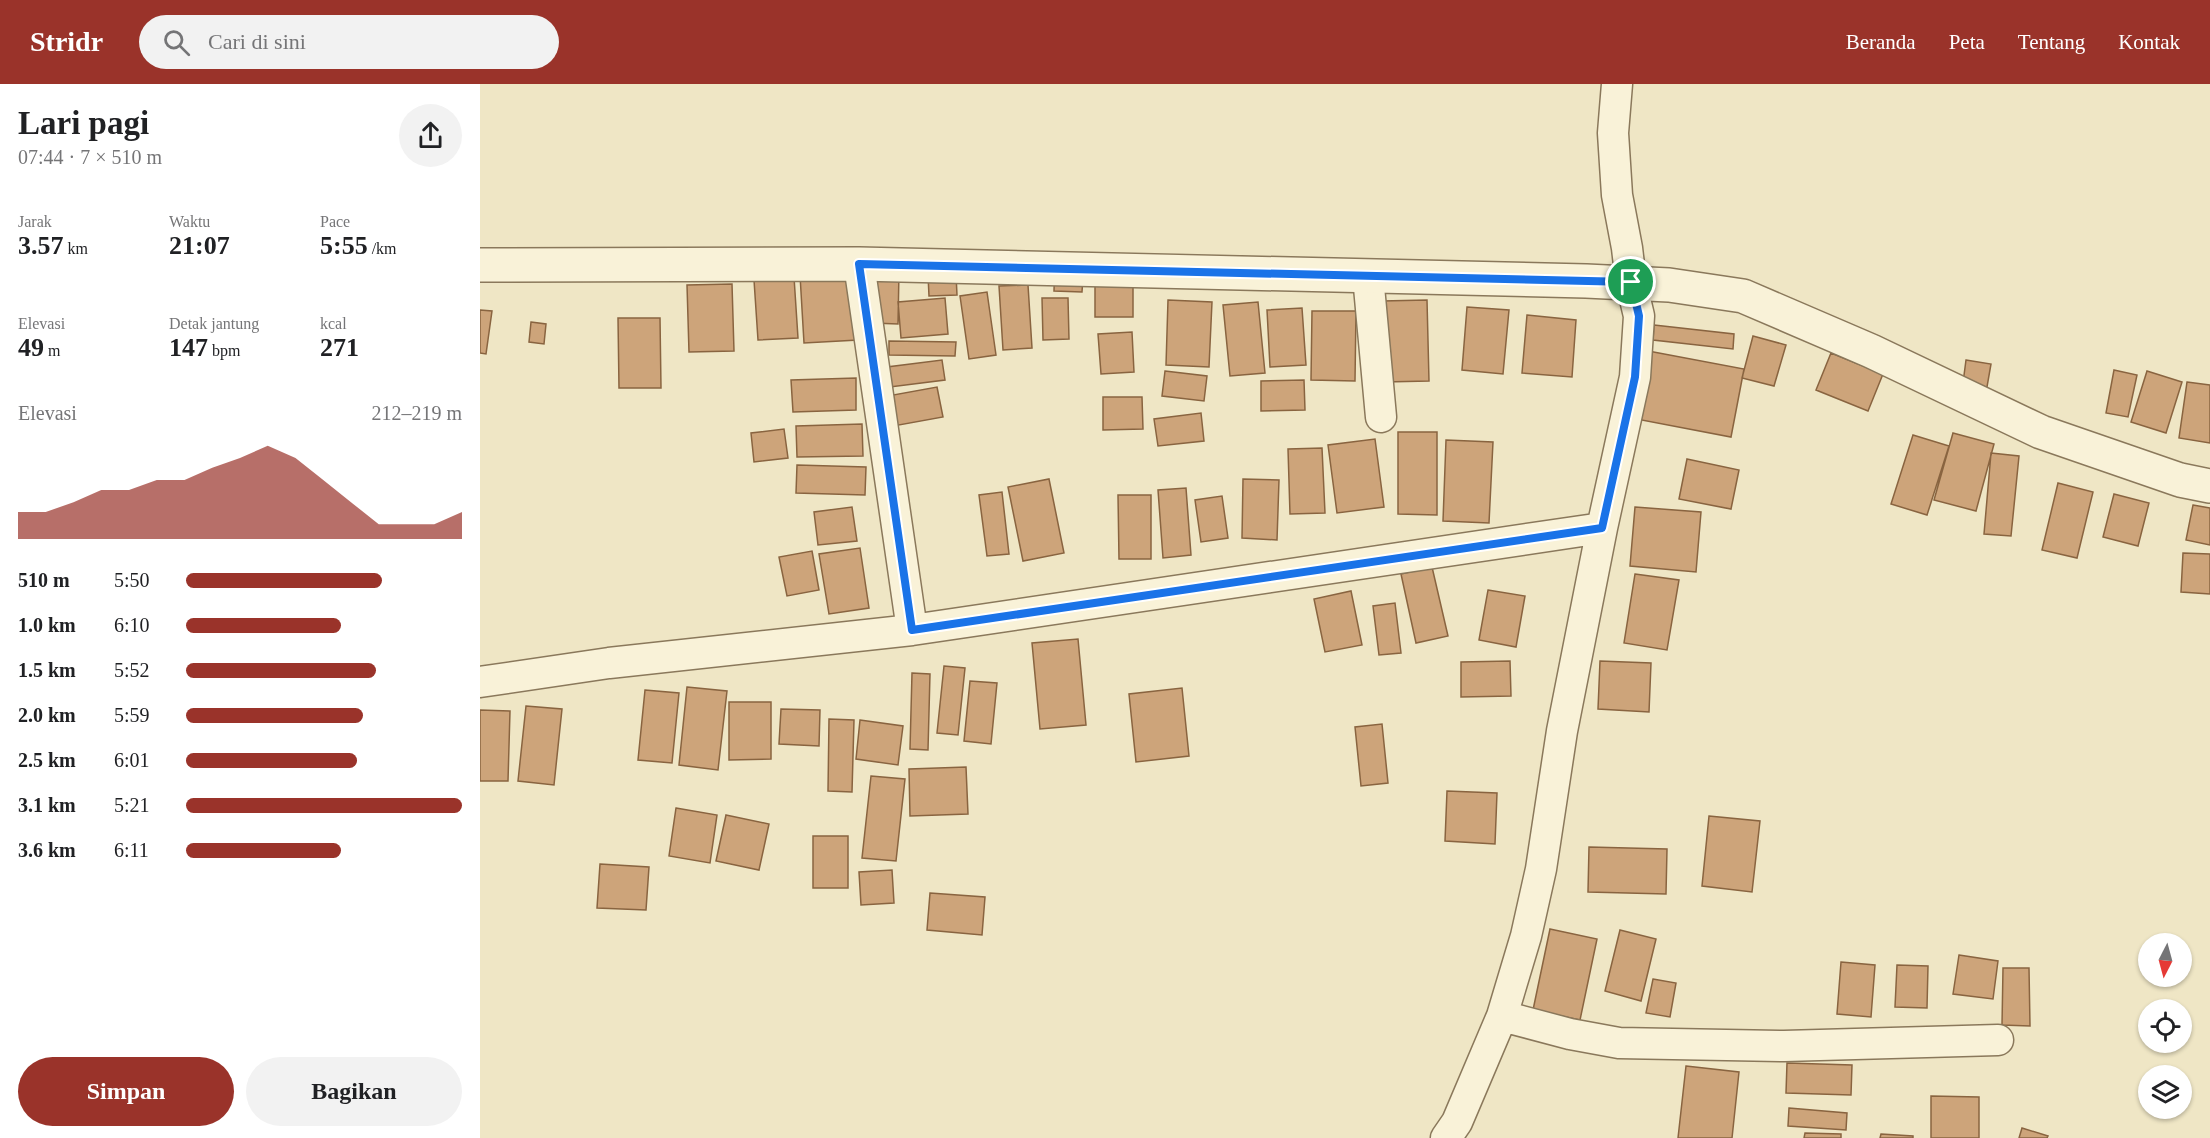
<!DOCTYPE html>
<html lang="id">
<meta charset="utf-8">
<style>
body{margin:0;font-family:Georgia,serif;background:#f2f2f2;color:#202124;height:100vh;display:flex;flex-direction:column;font-size:22px;white-space:nowrap}
*{box-sizing:border-box;margin:0}
p{font-size:20px;color:#757577}
.icon{flex:none;width:33px;height:33px;fill:none;stroke:currentColor;stroke-width:2;stroke-linecap:round;stroke-linejoin:round}
.map{position:relative;flex:1;overflow:hidden}
.drawer{display:flex;flex-direction:column;background:#fff;width:480px}
.drawer>*{flex:none}
.needle{width:39px;rotate:186deg}
.fabs{position:absolute;left:1658px;top:849px;display:grid;gap:12px}
.fabs a{display:grid;place-items:center;width:54px;height:54px;border-radius:50%;background:#fff;box-shadow:0 2px 4px #0004;font-size:30px}
.pin{position:absolute;display:grid;place-items:center;width:51px;height:51px;color:#fff;margin:-26px;border:3px solid #fff;border-radius:50%;box-shadow:0 2px 6px #0007}
.round{display:grid;place-items:center;flex:none;width:63px;height:63px;border-radius:32px;background:#f2f2f2}
.summary{display:flex;align-items:center;justify-content:space-between;height:102px;padding:0 18px}
h1{font-size:33px;font-weight:700;line-height:45px}
.stats{display:grid;grid-template-columns:repeat(3,1fr);gap:9px;height:102px;padding:6px 18px}
.stats div{display:grid;align-content:center}
.stats b{font-size:26px;font-weight:700}
.stats small{font-size:16px;font-weight:400}
.stats p{font-size:16px}
.chart{height:168px;padding:12px 18px}
.chart p{display:flex;justify-content:space-between}
.chart svg{width:100%;height:108px;margin-top:6px;fill:#9a332a;opacity:.7}
.primary-button{display:flex;gap:12px;margin-top:auto;padding:12px 18px}
.primary-button a{flex:1;height:69px;border-radius:36px;background:#9a332a;color:#fff;font-size:24px;font-weight:700;line-height:69px;text-align:center}
.primary-button a+a{background:#f2f2f2;color:#202124}
ul{padding:0 18px;list-style:none;font-size:20px}
li{display:grid;grid-template-columns:96px 72px 1fr;align-items:center;height:45px}
li i{height:15px;border-radius:8px;background:#9a332a}
header{display:flex;align-items:center;gap:36px;box-sizing:border-box;height:84px;padding:0 30px;background:#9a332a;color:#fff}
header strong{font-size:28px}
nav{display:flex;gap:33px;margin-inline-start:auto;font-size:21px}
.search{width:420px;height:54px;background:#f2f2f2;display:flex;align-items:center;gap:15px;box-sizing:border-box;padding:0 21px;border-radius:33px;color:#757577;font-size:22px}
main{display:flex;flex:1;min-height:0}
.map>svg:first-child{display:block}
.building{fill:#cda47a;stroke:#896440;stroke-width:1.5}
.lines{fill:none;stroke-linecap:round;stroke-linejoin:round}
.minor-casing{stroke:#8a785b;stroke-width:33}
.tertiary-casing{stroke:#8a785b;stroke-width:36}
.minor{stroke:#f9f2d8;stroke-width:30}
.tertiary{stroke:#f9f2d8;stroke-width:33}
.route-casing{stroke:#fff;stroke-width:12}
.route{stroke:#1a73e8;stroke-width:8}
</style>
<header>
<strong>Stridr</strong>
<div class="search"><svg class="icon" aria-label="search" viewBox="0 0 24 24"><circle cx="10" cy="10" r="6"/><path d="M15 15l6 6"/></svg>Cari di sini</div>
<nav><a>Beranda</a><a>Peta</a><a>Tentang</a><a>Kontak</a></nav>
</header>
<main>
<section class="drawer">
<div class="summary"><div><h1>Lari pagi</h1><p>07:44 · 7 × 510 m</p></div><a class="round"><svg class="icon" aria-label="share" viewBox="0 0 24 24"><path d="M12 15V3M7 8l5-5 5 5M5 13v7h14v-7"/></svg></a></div>
<div class="stats">
<div><p>Jarak</p><b>3.57<small> km</small></b></div>
<div><p>Waktu</p><b>21:07</b></div>
<div><p>Pace</p><b>5:55<small> /km</small></b></div>
</div>
<div class="stats">
<div><p>Elevasi</p><b>49<small> m</small></b></div>
<div><p>Detak jantung</p><b>147<small> bpm</small></b></div>
<div><p>kcal</p><b>271</b></div>
</div>
<div class="chart"><p><span>Elevasi</span>212–219 m</p>
<svg viewBox="0 0 160 44" preserveAspectRatio="none"><path d="M0 44V33L10 33L20 29L30 24L40 24L50 20L60 20L70 15L80 11L90 6L100 11L110 20L120 29L130 38L140 38L150 38L160 33V44z"/></svg>
</div>
<ul>
<li><b>510 m</b>5:50<i style="width:71%"></i></li>
<li><b>1.0 km</b>6:10<i style="width:56%"></i></li>
<li><b>1.5 km</b>5:52<i style="width:69%"></i></li>
<li><b>2.0 km</b>5:59<i style="width:64%"></i></li>
<li><b>2.5 km</b>6:01<i style="width:62%"></i></li>
<li><b>3.1 km</b>5:21<i style="width:100%"></i></li>
<li><b>3.6 km</b>6:11<i style="width:56%"></i></li>
</ul>
<div class="primary-button"><a>Simpan</a><a>Bagikan</a></div>
</section>
<div class="map">
<svg width="1730" height="1054" viewBox="0 0 1730 1054">
<rect width="100%" height="100%" fill="#efe6c5"/>
<path class="building" d="M575,177L604,178L602,208L574,207Z
M374,187L378,256L324,259L320,191Z
M393,187H419L418,240L392,239Z
M615,187H653V233H615Z
M476,190L477,211L449,212L448,191Z
M314,193L318,254L278,256L274,196Z
M252,200L254,267L209,268L207,201Z
M548,201L552,264L523,266L519,202Z
M507,208L516,271L489,275L480,212Z
M465,214L468,250L421,254L418,218Z
M562,214H588L589,255L563,256Z
M688,216L732,218L729,283L686,281Z
M947,216L949,297L904,298L902,217Z
M778,218L785,289L750,292L743,221Z
M987,223L1029,226L1023,290L982,286Z
M822,224L826,281L790,283L787,226Z
M0,226L12,227L6,270L0,269Z
M832,227H876L875,297L831,296Z
M1047,231L1096,236L1092,293L1042,289Z
M138,234H180L181,304H139Z
M51,238L66,240L64,260L49,258Z
M1174,241L1254,250L1253,265L1173,256Z
M652,248L654,288L621,290L618,250Z
M1273,252L1306,261L1294,302L1262,294Z
M409,257L476,258L475,272L409,271Z
M1163,266L1264,285L1251,353L1151,334Z
M1351,269L1403,290L1388,327L1336,306Z
M462,276L465,296L402,304L399,284Z
M1486,276L1511,280L1507,303L1483,299Z
M1634,286L1657,291L1648,333L1626,329Z
M685,287L727,292L724,317L682,312Z
M1667,287L1702,298L1686,349L1651,338Z
M376,294V326L313,328L311,296Z
M824,296L825,326L781,327V297Z
M1707,298L1730,301V359L1699,354Z
M457,303L463,333L408,343L402,313Z
M623,313H662L663,345L623,346Z
M721,329L724,357L678,362L674,335Z
M382,340L383,372L317,373L316,342Z
M304,345L308,374L274,378L271,349Z
M918,348H957V431L918,430Z
M1473,349L1514,360L1496,427L1454,416Z
M1433,351L1469,362L1447,431L1411,420Z
M895,355L904,423L857,429L848,361Z
M966,356L1013,358L1009,439L963,437Z
M842,364L845,429L810,430L808,365Z
M1511,369L1539,372L1531,452L1504,450Z
M1207,375L1259,386L1251,425L1199,415Z
M317,381L386,383L385,411L316,409Z
M569,395L584,469L543,477L528,403Z
M763,395L799,396L797,456L762,454Z
M1578,399L1613,408L1597,474L1562,466Z
M706,404L711,471L683,474L678,406Z
M522,408L529,470L507,472L499,411Z
M1634,410L1669,419L1658,462L1623,453Z
M638,411H671V475H639Z
M742,412L748,454L721,458L715,416Z
M1713,421L1730,424V461L1706,456Z
M372,423L377,457L338,461L334,428Z
M1155,423L1221,428L1216,488L1150,482Z
M380,464L389,524L349,530L339,470Z
M332,467L339,506L307,512L299,473Z
M1703,469L1730,470V510L1701,508Z
M952,483L968,552L936,559L921,490Z
M1155,490L1199,496L1187,566L1144,559Z
M1008,506L1045,512L1036,563L999,556Z
M871,507L882,561L845,568L834,515Z
M915,519L921,569L899,571L893,522Z
M598,555L606,641L560,645L552,559Z
M1030,577L1031,612L981,613V578Z
M1120,577L1171,579L1169,628L1118,625Z
M464,582L485,584L478,651L457,649Z
M432,589L450,590L448,666L430,665Z
M490,597L517,599L511,660L484,657Z
M207,603L247,607L238,686L199,681Z
M702,604L709,672L656,678L649,610Z
M165,606L199,609L192,679L158,676Z
M249,618H291V675L249,676Z
M46,622L82,625L74,701L38,697Z
M301,625L340,626L339,662L299,660Z
M0,626L30,627L28,697H0Z
M349,635L374,636L372,708L348,707Z
M380,636L423,642L418,681L376,675Z
M902,640L908,699L881,702L875,643Z
M486,683L488,730L430,732L429,685Z
M391,692L425,695L416,777L382,774Z
M967,707L1017,709L1015,760L965,757Z
M196,724L237,731L230,779L189,772Z
M246,731L289,740L279,786L236,777Z
M1229,732L1280,737L1272,808L1222,802Z
M333,752H368V804H333Z
M1109,763L1187,765L1186,810L1108,808Z
M120,780L169,783L166,826L117,824Z
M412,786L414,819L381,821L379,788Z
M450,809L505,813L502,851L447,846Z
M1070,845L1117,855L1100,936L1053,926Z
M1140,846L1176,855L1161,917L1125,907Z
M1479,871L1518,877L1513,915L1473,910Z
M1361,878L1395,881L1391,933L1357,930Z
M1417,881L1448,882L1447,924L1415,923Z
M1523,884H1549L1550,942L1522,941Z
M1173,895L1196,899L1190,933L1166,929Z
M1307,979L1372,981L1371,1011L1306,1009Z
M1206,982L1259,988L1252,1054H1198Z
M1451,1012L1499,1013V1054H1451Z
M1309,1024L1367,1029L1366,1046L1308,1042Z
M1542,1044L1568,1052L1567,1054H1539Z
M1325,1049L1361,1050V1054H1324Z
M1401,1050L1433,1052V1054H1400Z"/>
<g class="lines">
<g class="minor-casing">
<path id="minor" d="M379,180L432,546
M888,192L901,333
M0,598L129,579L432,546L1122,444
M1022,932L1090,950L1139,959L1304,962L1518,956
M966,1054L977,1038L1022,932L1046,852L1061,785L1082,647L1122,444L1155,293L1159,232L1151,198L1147,164L1137,111L1133,49L1137,0"/>
</g>
<g class="tertiary-casing">
<path id="tertiary" d="M0,181L379,180L1106,197L1189,201L1263,212L1391,267L1561,348L1700,396L1730,402"/>
</g>
<use href="#minor" class="minor"/>
<use href="#tertiary" class="tertiary"/>
</g>
<g class="lines">
<g class="route-casing">
<path id="route" d="M379,180L1151,198L1159,232L1155,293L1122,444L432,546Z"/>
</g>
<use href="#route" class="route"/>
</g>
</svg>
<div class="fabs">
<a><svg class="needle" viewBox="-14 -14 28 28"><path d="M0-13l5 13h-10z" fill="#e53935"/><path d="M0 13l5-13h-10z" fill="#757577"/></svg></a>
<a><svg class="icon" aria-label="locate" viewBox="0 0 24 24"><circle cx="12" cy="12" r="6"/><path d="M12 2v4M12 18v4M2 12h4M18 12h4"/></svg></a>
<a><svg class="icon" aria-label="layers" viewBox="0 0 24 24"><path d="M12 4l9 5-9 5-9-5zM3 14l9 5 9-5"/></svg></a>
</div>
<div class="pin" style="left:1151px;top:198px;background:#1e9e55"><svg class="icon" aria-label="arrive" viewBox="0 0 24 24"><path d="M6 21V4h12l-3 4 3 4H6"/></svg></div>
</div>
</main>
